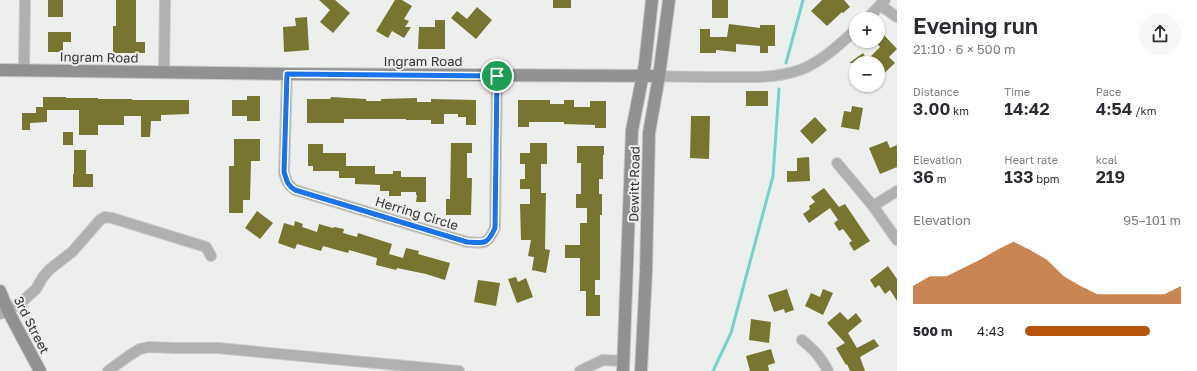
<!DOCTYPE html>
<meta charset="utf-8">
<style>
body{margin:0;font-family:"Golos Text",sans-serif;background:#f7f7f7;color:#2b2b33;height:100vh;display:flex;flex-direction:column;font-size:15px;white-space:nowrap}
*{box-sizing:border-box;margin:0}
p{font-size:13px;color:#7c7c81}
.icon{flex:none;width:22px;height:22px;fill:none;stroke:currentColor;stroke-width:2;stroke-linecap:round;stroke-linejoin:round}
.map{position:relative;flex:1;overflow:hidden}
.sheet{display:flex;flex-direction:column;background:#fff;width:300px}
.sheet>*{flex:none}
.tools{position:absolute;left:849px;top:12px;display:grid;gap:8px}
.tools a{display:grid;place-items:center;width:36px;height:36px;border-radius:50%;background:#fff;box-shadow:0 1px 3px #0004;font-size:20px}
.pin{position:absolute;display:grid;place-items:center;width:34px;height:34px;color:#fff;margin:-17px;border:2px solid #fff;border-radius:50%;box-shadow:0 1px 4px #0007}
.round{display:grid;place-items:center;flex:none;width:42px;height:42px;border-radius:21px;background:#f7f7f7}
.overview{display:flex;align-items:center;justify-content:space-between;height:68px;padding:0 16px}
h1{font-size:22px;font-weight:600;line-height:30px}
.stats{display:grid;grid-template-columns:repeat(3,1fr);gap:6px;height:68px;padding:4px 16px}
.stats div{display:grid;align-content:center}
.stats b{font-size:17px;font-weight:600}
.stats small{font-size:11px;font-weight:400}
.stats p{font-size:11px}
.chart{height:112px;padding:8px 16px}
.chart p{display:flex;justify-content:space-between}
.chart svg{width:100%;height:72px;margin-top:4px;fill:#b45309;opacity:.7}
ul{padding:0 16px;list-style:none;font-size:13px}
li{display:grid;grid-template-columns:64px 48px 1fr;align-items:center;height:30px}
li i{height:10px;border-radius:5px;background:#b45309}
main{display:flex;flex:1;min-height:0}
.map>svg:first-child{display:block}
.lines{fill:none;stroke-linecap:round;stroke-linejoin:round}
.stream{stroke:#74d4cd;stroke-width:3}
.building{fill:#77752f}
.street-casing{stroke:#c8cac7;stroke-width:12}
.secondary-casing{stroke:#c8cac7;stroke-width:14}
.street{stroke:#afb1b0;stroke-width:10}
.secondary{stroke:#909291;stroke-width:12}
.route-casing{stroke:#fff;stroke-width:8}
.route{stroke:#1a73e8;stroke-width:5}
.labels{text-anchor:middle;stroke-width:4;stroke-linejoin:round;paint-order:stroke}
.street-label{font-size:13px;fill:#333433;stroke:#edefec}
</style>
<main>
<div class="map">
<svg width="897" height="371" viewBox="0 0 897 371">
<rect width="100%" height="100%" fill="#edefec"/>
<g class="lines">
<path class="stream" d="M786,63L803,0
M713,371L731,333L773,176L779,89"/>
</g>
<path class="building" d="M48,0H63V17H48Z
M116,0H136V42H145V53H113V26H116Z
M319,0H335L350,13L333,33L320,22L330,10Z
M395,0H402L412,6L404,19L409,21L405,27H411L404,38L392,31L388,38L376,31Z
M553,0H571V8H553Z
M712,0H728V18H712Z
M822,0H844L850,7L843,13L842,12L827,26L811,11Z
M477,7L492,20L476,39L451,18L457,11L467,19Z
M307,17L309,50L284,52L283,27L296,26L295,18Z
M435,20H445V49H418L419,27H435Z
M729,24L760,28V25H775V46H768V53H760V46L736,44V52L716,50V53H700V29H710V37H727Z
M48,32H71V42H63V52H48Z
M883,34L897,49L889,57L895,63L878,79V63H849L863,53L867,60L880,47L875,41H878V38Z
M746,91H768V106H746Z
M247,96H260V121H247V116H232V100H247Z
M43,97H66V98H98V99H132V100H189V114L161,115V121H151L150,137H141V116H124V125H98V135H79V110H47V122L30,123V130H22V113H36V107H43Z
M331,97L366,99V101H381V99L417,98V102H431V99L476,100V125H466V117H458V114H444V124H431V120H406V119H344V123H307V99H330Z
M518,100H550V104H564V100H574V107H590V101H606V128H595V125L564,124V122H529V127H518Z
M852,106L863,108L859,130L841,127L844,111L851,112Z
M691,116H710L709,159L690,158Z
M815,117L827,130L812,144L800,131Z
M63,132H73V145H63Z
M234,139H260V161H251L250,200H243V213H229V166H234Z
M887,141L890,148L897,145V167L880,174L869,148Z
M451,143H472V153H467V178H472L471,215H446V199H450Z
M530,143H547V164H541V193H546L545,249L550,250L546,273L532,270L534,257L528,256L531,240H521L520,204H530V189H520V179H525V164H520V153H530Z
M308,144H323V153H346V166H375V174H393V171H401V177H426V202H416L417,195H416V192H401V196H389V191H380V185L355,184V178H339V171H313V166H308Z
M577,146H604V155H603V179H599V194H602V215H600V280H595V295H600V316H586V291H580V258H565V245H580V223H587V208H576V194H581V163H577Z
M74,150H86V174H93V187H73V174H74Z
M809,157L810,181L787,182V171H797V158Z
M824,188L839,207L845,204L870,241L854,251L849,243L852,241L843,229L839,231L834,223L838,220L830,208L809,223L803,214L810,209L809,206L815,202L811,197Z
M257,211L273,223L260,239L245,228Z
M295,221L303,224L302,227L317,232L319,224L333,228L334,227L344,229L343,233L357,237L358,233L392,244L389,254L403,258L406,248L419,251L418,254L450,263L445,280L426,274L397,268L396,270L376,265L377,258L349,250L348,253L323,246L321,251L297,244L295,249L278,243L284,223L294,226Z
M888,266L897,279V301L890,290L885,294L879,285L875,288L870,280Z
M516,277L518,282L526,278L533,297L517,303L508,279Z
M478,280L500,283L496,306L474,302Z
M787,289L794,310L785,313L784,309L774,312L768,295Z
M823,289L833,293L823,315L805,306L811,293L820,297Z
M840,312L848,320L856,313L862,321L848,333L857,348L874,339L879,346L860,357L865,371H850L847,364L846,365L836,348L845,343L827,323Z
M751,319L771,322L769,343L749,340Z
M771,349L775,363L768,365L769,371H750L746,356Z"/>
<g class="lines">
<g class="street-casing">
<path id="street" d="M880,5L897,17
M867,19L885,0
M24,70L25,0
M164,72L165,0
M287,74L284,173C287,182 287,184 295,190L467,242C485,243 487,245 495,228L497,76
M659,76C681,77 702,77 724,77C751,77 779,79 805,68C824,59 841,44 856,29
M837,163L873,206L897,240
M873,206L897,191
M0,314L8,311L25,299L36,289L43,277L50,269L72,252L100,220L105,217L112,218L206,247L211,256
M802,340C815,351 820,356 828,371
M108,371L130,355L140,349L149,347L175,348H218L459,371
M580,371L603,360L623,361"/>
</g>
<g class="secondary-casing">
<path id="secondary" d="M0,70L287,74L659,76
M0,291L8,311L40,371
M623,371L632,130L645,64L652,0
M641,371L646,272L649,133L659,76L669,0"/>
</g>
<use href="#street" class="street"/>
<use href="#secondary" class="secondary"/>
</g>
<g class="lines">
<g class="route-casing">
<path id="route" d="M287,74L497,76L495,228C487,245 485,243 467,242L295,190C287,185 287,181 284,172Z"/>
</g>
<use href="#route" class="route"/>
</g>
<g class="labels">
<g class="street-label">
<text transform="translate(99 57) rotate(1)" y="5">Ingram Road</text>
<text x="423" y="66">Ingram Road</text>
<text transform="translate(634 184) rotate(-89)" y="5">Dewitt Road</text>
<text transform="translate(417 213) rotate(17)" y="5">Herring Circle</text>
<text transform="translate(32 325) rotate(63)" y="5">3rd Street</text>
</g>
</g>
</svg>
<div class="tools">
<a>+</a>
<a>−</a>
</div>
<div class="pin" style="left:497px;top:76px;background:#1e9e55"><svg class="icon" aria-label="arrive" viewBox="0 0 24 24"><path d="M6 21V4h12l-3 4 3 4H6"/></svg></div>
</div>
<section class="sheet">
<div class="overview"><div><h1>Evening run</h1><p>21:10 · 6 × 500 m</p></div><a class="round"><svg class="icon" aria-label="share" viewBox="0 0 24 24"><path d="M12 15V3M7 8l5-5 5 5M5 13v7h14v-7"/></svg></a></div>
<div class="stats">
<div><p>Distance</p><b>3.00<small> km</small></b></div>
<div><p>Time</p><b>14:42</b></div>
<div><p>Pace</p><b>4:54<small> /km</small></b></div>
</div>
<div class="stats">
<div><p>Elevation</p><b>36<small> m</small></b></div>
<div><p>Heart rate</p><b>133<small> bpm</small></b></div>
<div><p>kcal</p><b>219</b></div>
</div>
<div class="chart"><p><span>Elevation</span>95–101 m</p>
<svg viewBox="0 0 160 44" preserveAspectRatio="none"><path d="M0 44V33L10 27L20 27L30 22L40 17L50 11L60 6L70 11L80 17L90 27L100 33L110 38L120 38L130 38L140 38L150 38L160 33V44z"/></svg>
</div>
<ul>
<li><b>500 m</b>4:43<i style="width:80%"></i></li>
</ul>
</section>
</main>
